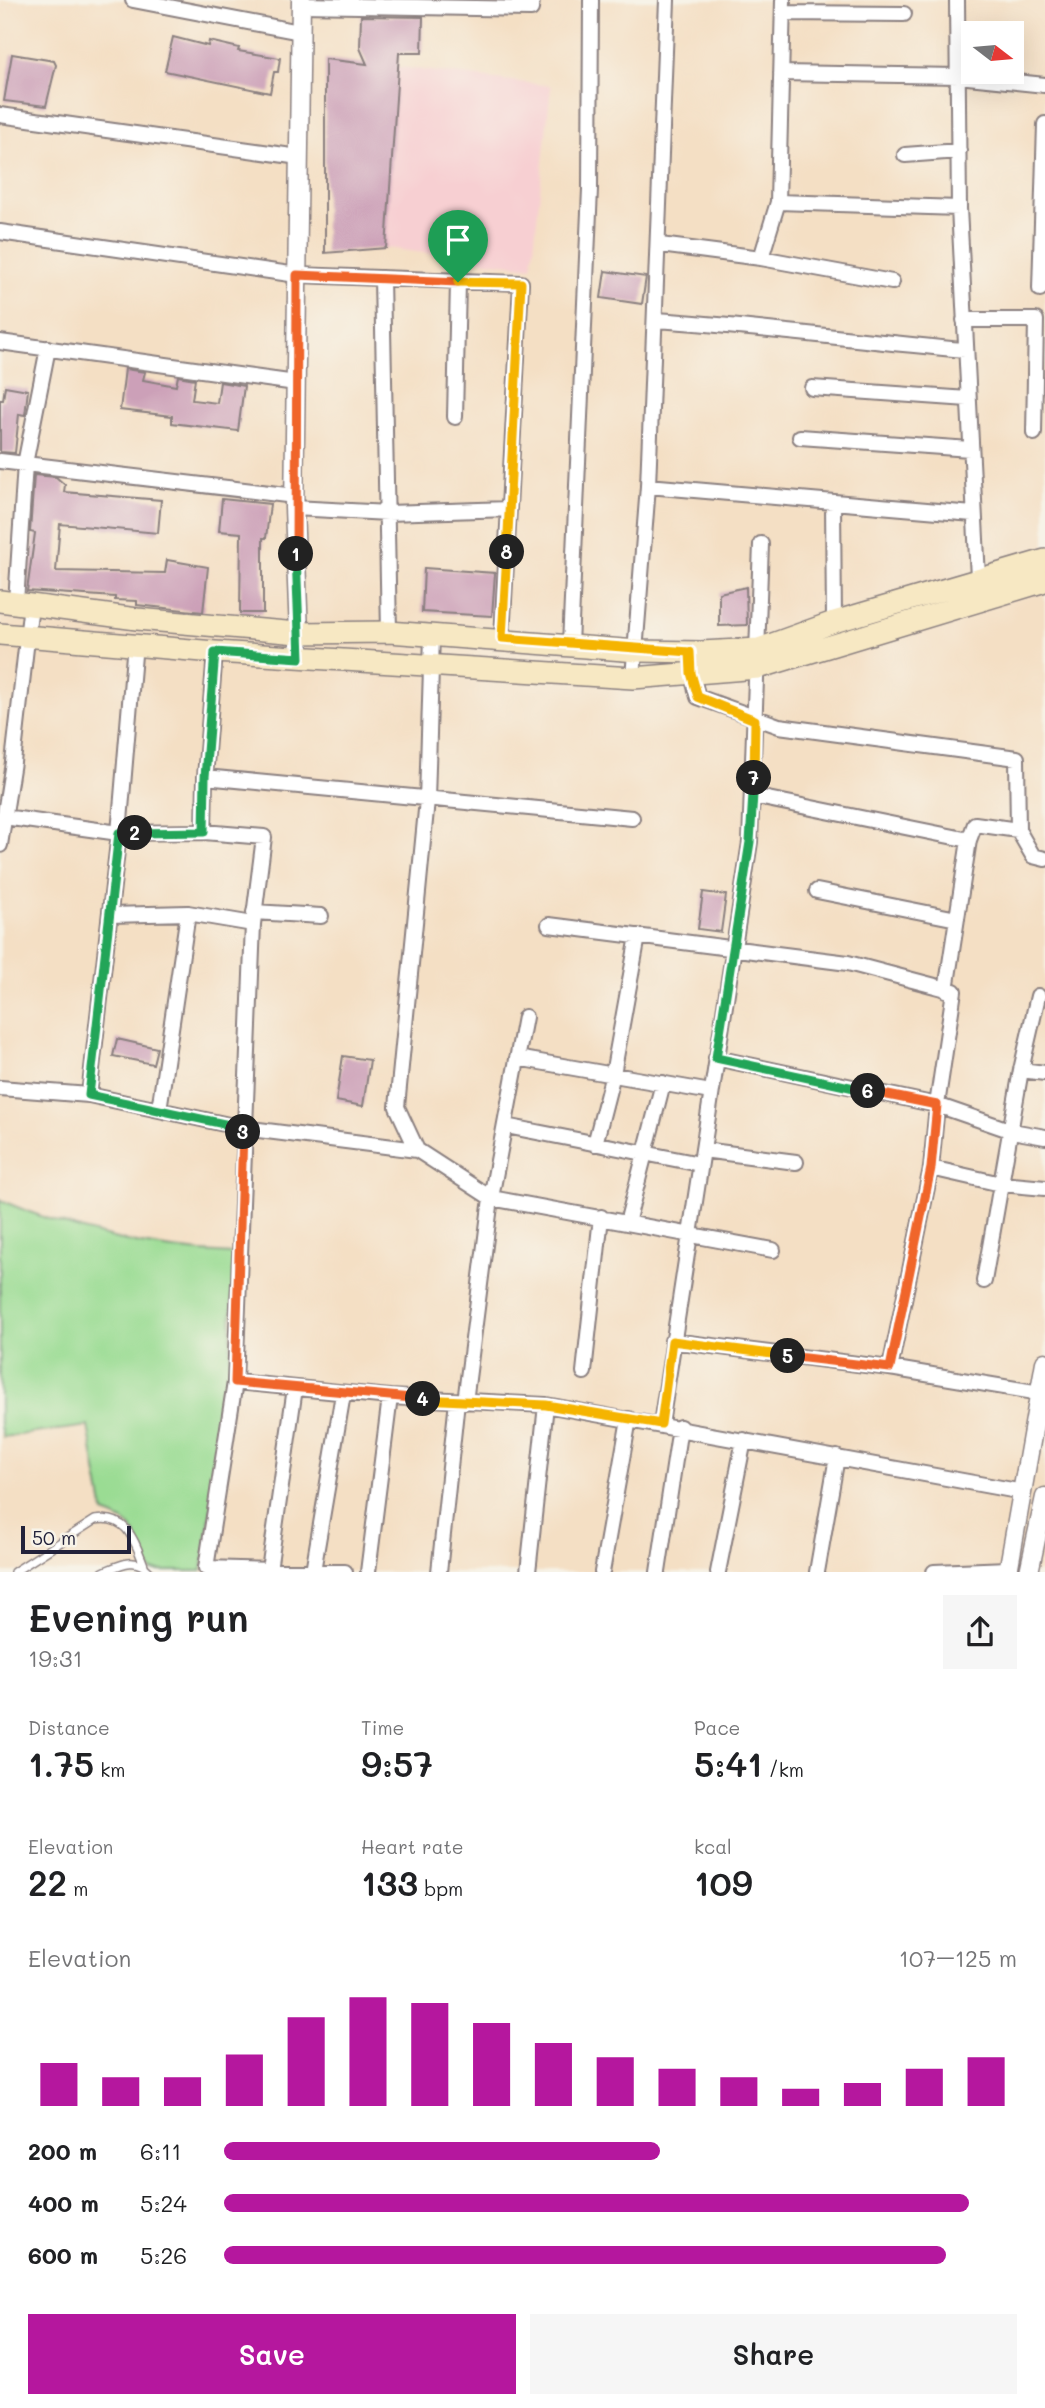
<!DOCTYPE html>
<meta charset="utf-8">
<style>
body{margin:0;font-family:Mali,sans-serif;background:#f6f6f6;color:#202124;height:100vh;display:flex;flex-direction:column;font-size:26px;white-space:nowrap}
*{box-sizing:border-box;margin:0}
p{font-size:23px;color:#757577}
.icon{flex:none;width:38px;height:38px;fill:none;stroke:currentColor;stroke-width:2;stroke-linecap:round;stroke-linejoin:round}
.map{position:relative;height:1572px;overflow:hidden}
.details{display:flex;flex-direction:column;background:#fff;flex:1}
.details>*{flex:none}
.needle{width:46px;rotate:106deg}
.buttons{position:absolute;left:961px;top:21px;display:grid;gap:14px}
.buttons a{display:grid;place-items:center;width:63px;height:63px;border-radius:0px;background:#fff;box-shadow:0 7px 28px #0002;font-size:35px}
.scale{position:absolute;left:21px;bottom:18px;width:110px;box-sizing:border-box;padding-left:7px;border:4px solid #22223b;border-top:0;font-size:19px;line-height:24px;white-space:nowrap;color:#22223b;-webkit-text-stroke:5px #f7f3e8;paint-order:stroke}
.pin{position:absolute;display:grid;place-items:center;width:60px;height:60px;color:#fff;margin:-72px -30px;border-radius:50% 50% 50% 0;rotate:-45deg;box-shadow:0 0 7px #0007}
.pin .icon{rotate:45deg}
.km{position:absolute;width:35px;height:35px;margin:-18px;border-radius:50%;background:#222;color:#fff;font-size:19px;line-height:35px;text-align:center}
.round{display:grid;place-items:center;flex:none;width:74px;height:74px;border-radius:0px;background:#f6f6f6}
.summary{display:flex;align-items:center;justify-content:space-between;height:119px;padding:0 28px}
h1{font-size:38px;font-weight:600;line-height:52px}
.metrics{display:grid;grid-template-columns:repeat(3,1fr);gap:10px;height:119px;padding:7px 28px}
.metrics div{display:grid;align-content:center}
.metrics b{font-size:35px;font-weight:600}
.metrics small{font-size:19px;font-weight:400}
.metrics p{font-size:19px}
.chart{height:196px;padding:14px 28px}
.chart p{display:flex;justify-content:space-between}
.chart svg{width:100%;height:126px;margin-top:7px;stroke:#b5179e;stroke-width:6}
.action{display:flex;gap:14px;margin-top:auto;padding:14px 28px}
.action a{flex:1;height:80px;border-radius:0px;background:#b5179e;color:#fff;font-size:28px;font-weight:600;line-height:80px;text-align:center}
.action a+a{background:#f6f6f6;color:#202124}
ul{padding:0 28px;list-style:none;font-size:23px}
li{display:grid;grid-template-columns:112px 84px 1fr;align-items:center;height:52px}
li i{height:18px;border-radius:9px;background:#b5179e}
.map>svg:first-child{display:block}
.built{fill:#f7cfd2}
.green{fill:#9adc93;stroke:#5e7f67;stroke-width:2}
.building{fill:#cca0b8}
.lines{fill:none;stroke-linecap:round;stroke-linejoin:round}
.service-casing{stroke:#8b8080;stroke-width:10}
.minor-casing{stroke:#8b8080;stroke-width:18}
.tertiary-casing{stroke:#8b8080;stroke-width:21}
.secondary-casing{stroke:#8b8080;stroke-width:24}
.service{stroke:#fff;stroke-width:7}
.minor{stroke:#fff;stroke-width:14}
.tertiary{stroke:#fff;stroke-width:18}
.secondary{stroke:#f7e8c3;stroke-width:21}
.split-1-casing{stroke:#fff;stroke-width:14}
.split-2-casing{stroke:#fff;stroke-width:14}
.split-3-casing{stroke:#fff;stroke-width:14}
.split-4-casing{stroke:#fff;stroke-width:14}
.split-5-casing{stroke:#fff;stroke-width:14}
.split-6-casing{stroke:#fff;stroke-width:14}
.split-7-casing{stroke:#fff;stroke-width:14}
.split-8-casing{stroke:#fff;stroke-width:14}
.split-9-casing{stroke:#fff;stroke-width:14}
.split-1{stroke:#f0652b;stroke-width:9}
.split-2{stroke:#22a559;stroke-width:9}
.split-3{stroke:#22a559;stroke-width:9}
.split-4{stroke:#f0652b;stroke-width:9}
.split-5{stroke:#f5b400;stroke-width:9}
.split-6{stroke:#f0652b;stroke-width:9}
.split-7{stroke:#22a559;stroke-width:9}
.split-8{stroke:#f5b400;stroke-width:9}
.split-9{stroke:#f5b400;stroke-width:9}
</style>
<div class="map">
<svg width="1045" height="1572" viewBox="0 0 1045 1572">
<rect width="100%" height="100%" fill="#f7f3e8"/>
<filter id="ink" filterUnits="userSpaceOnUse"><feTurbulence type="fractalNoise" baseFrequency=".0143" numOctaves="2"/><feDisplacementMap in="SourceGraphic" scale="14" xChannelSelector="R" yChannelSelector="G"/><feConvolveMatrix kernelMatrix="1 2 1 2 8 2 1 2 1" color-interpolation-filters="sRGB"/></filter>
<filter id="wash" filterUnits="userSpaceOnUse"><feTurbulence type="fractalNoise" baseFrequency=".00686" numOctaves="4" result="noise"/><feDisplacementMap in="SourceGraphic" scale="28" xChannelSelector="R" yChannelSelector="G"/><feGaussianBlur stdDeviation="1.57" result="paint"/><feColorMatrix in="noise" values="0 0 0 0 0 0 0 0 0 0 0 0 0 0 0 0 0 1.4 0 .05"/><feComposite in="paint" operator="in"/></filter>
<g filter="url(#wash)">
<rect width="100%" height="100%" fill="#f4dfc4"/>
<path class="built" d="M398,67L551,86L532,267L386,248Z"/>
<path class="green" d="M0,1200C77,1233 149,1251 233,1254L230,1382L202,1571H152C131,1541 147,1527 104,1513L88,1426L3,1437L0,1426Z"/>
<g id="blocks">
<path class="building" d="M361,16L423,17L422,53H399L386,248L325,253V59L367,64L360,48Z
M173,37L208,46L209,41L239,48L238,51L280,58L278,72H274L270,93L165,71Z
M12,54L54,61L56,65L46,106L4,101Z
M605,271L646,277L642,304L601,298Z
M125,369L145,372L143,380L176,386L178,376L195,379L192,400L217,403L220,382L244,386L238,431L172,423V416L120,410Z
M5,386L28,390L25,415L19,414L15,453L0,452V400H3Z
M34,475L56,477L65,485L64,492L161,500L158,533L60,524L56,571L165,573L167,560L208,567L203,612L137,605V601L115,600V597L27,591L35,533L30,532Z
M222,499L270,504L266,538H263V613H240L241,533L219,531Z
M424,568L495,573L492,616L422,612Z
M746,587L747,625L719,626V593Z
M703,892L726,895L721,932L698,929Z
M117,1039L157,1048L153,1064L113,1056Z
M343,1056L370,1060L363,1106L336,1101Z"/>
</g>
</g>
<g filter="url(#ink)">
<use href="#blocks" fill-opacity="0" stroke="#8b8080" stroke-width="2"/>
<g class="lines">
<g class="service-casing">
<path id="service" d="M14,1572L95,1520C127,1514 134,1540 144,1565
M103,1572C120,1565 135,1555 150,1572"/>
</g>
<g class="minor-casing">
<path id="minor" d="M133,0L300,32
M957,0L959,208L978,578
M301,5L531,9L532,0
M783,13L904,14
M781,73L958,76L1045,85
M0,115L299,157
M905,155L959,151
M778,202L959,208
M0,232L297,275L521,283L502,638
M660,245L761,258L892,282
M761,258L778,202L783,0
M382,278L389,632
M1040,289L1045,124
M656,320C760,327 862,341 965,350
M964,320H1036L1034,433
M0,342L296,383
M812,388L968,399
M455,417L458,282
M800,437L970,449
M0,461L295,496
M648,486L973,514
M833,502L834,622
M294,508L388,513L509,509
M16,602L25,464L48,348
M432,635L427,800L397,1107L417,1150L491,1198L465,1402
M570,645L590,189L591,0
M690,652L691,673L698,697L779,726L1017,758L1018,830L1033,856L1045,859
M633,678L648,486L667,0
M205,777L632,818
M753,796L969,840
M4,817L119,833L204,832L264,837L253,924L235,1382L206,1568L345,1572
M204,832L205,777L215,652
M0,845L13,762L31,604
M817,891L957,919
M254,912L321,916
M110,915L188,913L253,924
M549,925L848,963L954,991L937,1105L931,1168L890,1368
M946,990L969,840L975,824L1018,830
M525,1017L491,1198L773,1250
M517,1058L711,1092
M716,1058L937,1105L1012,1131L1045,1137
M1021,1070L1045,1073
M0,1088L89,1095L243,1128L417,1150
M89,1095L119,833L135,643
M159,1110L188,913
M506,1126L700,1164
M595,1144L613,1074L638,936
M703,1150L796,1162
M931,1168L1001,1184L1045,1188
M627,1223L663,1083
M984,1281L1021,1070L1038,996
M672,1341L890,1368L1040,1393
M584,1372L601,1217
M235,1382L390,1397L546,1405L1023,1492
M661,1424L750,842L761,544
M269,1570L295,1388
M313,1571L343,1394
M368,1572L390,1397
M439,1572L457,1401
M528,1572L546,1405
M602,1572L629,1419
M658,1572L680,1427
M718,1572L744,1440
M817,1572L837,1457
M934,1572L1008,1569"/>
</g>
<g class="tertiary-casing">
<path id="tertiary" d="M300,658L294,508L301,0
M1008,1572L1045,1362
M1029,1572L1045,1497"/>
</g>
<g class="secondary-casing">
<path id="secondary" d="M0,601L137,619L298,633L389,632L637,651L701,652L759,649L834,622L1045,560
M0,634L215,652L633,678L758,668L1045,581"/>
</g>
<use href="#service" class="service"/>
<use href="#minor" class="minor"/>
<use href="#tertiary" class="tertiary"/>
<use href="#secondary" class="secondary"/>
</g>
</g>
<g class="lines" filter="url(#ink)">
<g class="split-1-casing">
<path id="split-1" d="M296,554L297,275L458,282"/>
</g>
<g class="split-2-casing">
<path id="split-2" d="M135,833L204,832L205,777L215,652L300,658L296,554"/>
</g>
<g class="split-3-casing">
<path id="split-3" d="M135,833H119L89,1095L243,1128V1132"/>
</g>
<g class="split-4-casing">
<path id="split-4" d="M243,1132L235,1382L423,1399"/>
</g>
<g class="split-5-casing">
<path id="split-5" d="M423,1399L546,1405L661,1424L672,1341L788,1356"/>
</g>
<g class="split-6-casing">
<path id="split-6" d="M788,1356L890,1368L931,1168L937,1105L868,1091"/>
</g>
<g class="split-7-casing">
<path id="split-7" d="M754,778L750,842L716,1058L868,1091"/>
</g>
<g class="split-8-casing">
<path id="split-8" d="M507,552L502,638L690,652L691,673L698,697L755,720L754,778"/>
</g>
<g class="split-9-casing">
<path id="split-9" d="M458,282L521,283L507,552"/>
</g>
<use href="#split-1" class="split-1"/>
<use href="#split-2" class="split-2"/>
<use href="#split-3" class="split-3"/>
<use href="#split-4" class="split-4"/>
<use href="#split-5" class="split-5"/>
<use href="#split-6" class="split-6"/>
<use href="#split-7" class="split-7"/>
<use href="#split-8" class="split-8"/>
<use href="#split-9" class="split-9"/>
</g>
</svg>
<div class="buttons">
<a><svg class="needle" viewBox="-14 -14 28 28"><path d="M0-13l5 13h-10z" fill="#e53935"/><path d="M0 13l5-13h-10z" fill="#757577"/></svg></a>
</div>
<div class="scale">50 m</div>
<div class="pin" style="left:458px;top:282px;background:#1e9e55"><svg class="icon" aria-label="arrive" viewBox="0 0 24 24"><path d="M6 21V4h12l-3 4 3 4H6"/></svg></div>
<b class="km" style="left:296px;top:554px">1</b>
<b class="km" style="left:135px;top:833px">2</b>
<b class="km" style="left:243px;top:1132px">3</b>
<b class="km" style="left:423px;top:1399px">4</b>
<b class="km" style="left:788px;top:1356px">5</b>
<b class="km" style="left:868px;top:1091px">6</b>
<b class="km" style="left:754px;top:778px">7</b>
<b class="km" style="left:507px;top:552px">8</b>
</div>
<section class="details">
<div class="summary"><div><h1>Evening run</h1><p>19:31</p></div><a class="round"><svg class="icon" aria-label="share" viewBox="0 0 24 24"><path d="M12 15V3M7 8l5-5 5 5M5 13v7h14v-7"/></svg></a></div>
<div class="metrics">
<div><p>Distance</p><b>1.75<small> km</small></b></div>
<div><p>Time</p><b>9:57</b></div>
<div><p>Pace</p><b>5:41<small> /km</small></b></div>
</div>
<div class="metrics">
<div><p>Elevation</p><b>22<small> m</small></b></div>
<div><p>Heart rate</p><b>133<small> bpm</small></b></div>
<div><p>kcal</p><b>109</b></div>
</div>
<div class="chart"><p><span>Elevation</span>107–125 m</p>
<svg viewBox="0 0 160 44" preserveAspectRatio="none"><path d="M5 44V29M15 44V34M25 44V34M35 44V26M45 44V13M55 44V6M65 44V8M75 44V15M85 44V22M95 44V27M105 44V31M115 44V34M125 44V38M135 44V36M145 44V31M155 44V27"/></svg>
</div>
<ul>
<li><b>200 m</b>6:11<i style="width:55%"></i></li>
<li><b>400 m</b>5:24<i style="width:94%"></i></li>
<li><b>600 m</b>5:26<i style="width:91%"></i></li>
</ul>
<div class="action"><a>Save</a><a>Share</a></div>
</section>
